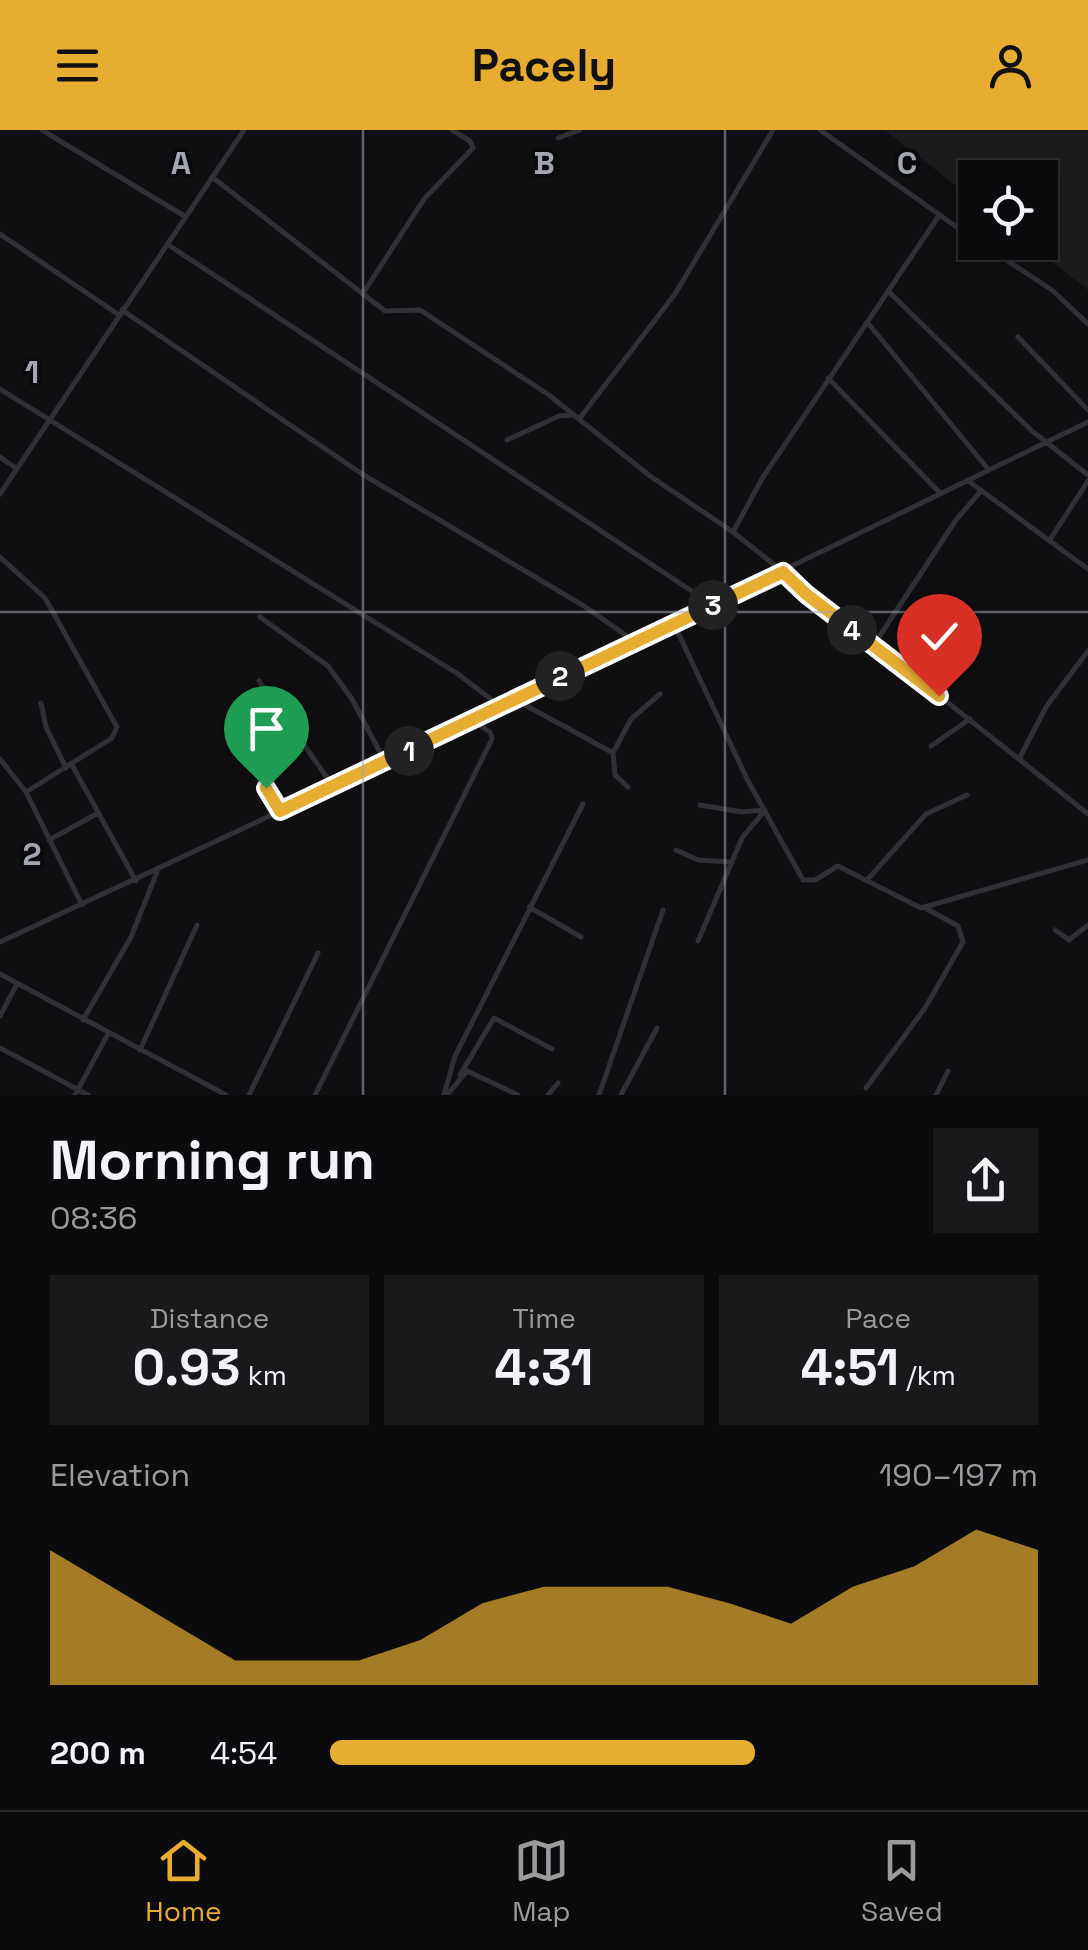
<!DOCTYPE html>
<meta charset="utf-8">
<style>
body{margin:0;font-family:"Space Grotesk",sans-serif;background:#19191b;color:#f1f3f6;height:100vh;display:flex;flex-direction:column;font-size:38px;white-space:nowrap}
*{box-sizing:border-box;margin:0}
p{font-size:32px;color:#9a9b9d}
.icon{flex:none;width:55px;height:55px;fill:none;stroke:currentColor;stroke-width:2;stroke-linecap:round;stroke-linejoin:round}
.map{position:relative;height:965px;overflow:hidden}
.panel{display:flex;flex-direction:column;background:#0b0b0d;flex:1}
.panel>*{flex:none}
.controls{position:absolute;left:958px;top:30px;display:grid;gap:20px}
.controls a{display:grid;place-items:center;width:100px;height:100px;border-radius:0px;background:#0b0b0d;box-shadow:0 10px 40px #0002,0 0 0 2px #2b2b2e;font-size:50px}
.pin{position:absolute;display:grid;place-items:center;width:85px;height:85px;color:#fff;margin:-102px -42px;border-radius:50% 50% 50% 0;rotate:-45deg;box-shadow:0 0 10px #0007}
.pin .icon{rotate:45deg}
.km{position:absolute;width:50px;height:50px;margin:-25px;border-radius:50%;background:#222;color:#fff;font-size:28px;line-height:50px;text-align:center}
.round{display:grid;place-items:center;flex:none;width:105px;height:105px;border-radius:0px;background:#19191b}
.overview{display:flex;align-items:center;justify-content:space-between;height:170px;padding:0 50px}
h1{font-size:55px;font-weight:800;line-height:75px}
.figures{display:grid;grid-template-columns:repeat(3,1fr);gap:15px;height:170px;padding:10px 50px}
.figures div{display:grid;align-content:center;border-radius:0px;background:#19191b;text-align:center}
.figures b{font-size:50px;font-weight:800}
.figures small{font-size:28px;font-weight:400}
.figures p{font-size:28px}
.chart{height:280px;padding:20px 50px}
.chart p{display:flex;justify-content:space-between}
.chart svg{width:100%;height:180px;margin-top:10px;fill:#e7ad31;opacity:.7}
ul{padding:0 50px;list-style:none;font-size:32px}
li{display:grid;grid-template-columns:160px 120px 1fr;align-items:center;height:75px}
li i{height:25px;border-radius:12px;background:#e7ad31}
header{display:flex;justify-content:space-between;align-items:center;height:130px;padding:0 50px;background:#e7ad31;color:#111;font-size:45px;font-weight:800}
.tabs{display:flex;justify-content:space-around;align-items:center;height:140px;border-top:2px solid #2b2b2e;background:#0b0b0d;font-size:28px;color:#9a9b9d}
.tabs a{display:grid;justify-items:center;gap:5px}
.tabs .current{color:#e7ad31}
.map>svg:first-child{display:block}
.built{fill:#1b1b1d}
.lines{fill:none;stroke-linecap:round;stroke-linejoin:round}
.street{stroke:#313135;stroke-width:5}
.route-casing{stroke:#fff;stroke-width:20}
.route{stroke:#e7ad31;stroke-width:12}
.grid{fill:none;stroke:#a1a6b1;stroke-width:2.5;stroke-opacity:0.55}
.grid-label{font-size:32px;text-anchor:middle;font-weight:bold;fill:#a1a6b1;stroke:#0a0a0c;stroke-width:8;stroke-linejoin:round;paint-order:stroke}
</style>
<header><svg class="icon" aria-label="menu" viewBox="0 0 24 24"><path d="M4 6h16M4 12h16M4 18h16"/></svg>Pacely<svg class="icon" aria-label="person" viewBox="0 0 24 24"><circle cx="12" cy="8" r="4"/><path d="M4 21q1-7 8-7t8 7"/></svg></header>
<div class="map">
<svg width="1088" height="965" viewBox="0 0 1088 965">
<rect width="100%" height="100%" fill="#0f0f11"/>
<path class="built" d="M885,0H1088V160L1027,113L1040,112V48H975V71Z"/>
<g class="lines">
<path class="street" d="M42,0L186,87
M820,0L975,110
M558,8L580,0
M212,47L385,181L420,180L549,265L650,346L733,402
M938,87L763,347L733,402L1088,684
M0,104L119,185
M979,112L1052,160L1088,194
M167,114L713,475
M364,162L424,69L473,18L470,11L452,0
M889,162L1032,301L1088,345
M122,180L362,344L584,476L634,511
M867,192L988,339
M1018,207L1088,280
M828,248L940,363
M0,259L458,544L501,577
M579,289L675,164L773,0
M507,310L559,286L573,285
M0,327L17,339
M967,350L1088,439
M0,364L244,0
M1051,408L1088,351
M0,427L45,468L117,597L112,608L26,662
M260,487L328,536L352,569L385,632
M674,494L747,649L803,750H815L838,736L921,778L1088,730
M873,516L956,390L981,361
M259,551L333,656
M516,570L613,623L615,645L628,657
M41,573L46,597L66,638
M234,608L281,681
M931,616L970,589
M613,623L631,589L660,564
M1020,627L1046,577L1088,521
M0,629L26,662L82,775
M72,635L136,751
M49,710L98,683
M676,720L698,730L732,732
M867,750L926,684L967,665
M529,777L581,807
M1055,800L1069,810L1088,795
M698,811L742,708L765,680L742,682L700,675
M0,812L473,591L1088,292
M0,844L226,965
M0,886L17,854
M83,890L131,807L157,742
M0,918L88,965
M140,920L197,795
M460,945L494,888L552,919
M866,958L925,878L963,812L958,796L927,779
M75,965L108,904
M249,965L318,823
M315,965L492,609L490,602L473,591
M444,965L455,926L583,674
M447,965L467,941L518,965
M548,965L558,953
M599,965L663,780
M621,965L657,898
M936,965L948,941"/>
</g>
<g class="lines">
<g class="route-casing">
<path id="route" d="M266,658L280,681L783,442L806,464L939,566"/>
</g>
<use href="#route" class="route"/>
</g>
<path class="grid" d="M363,0V965M725,0V965M0,482H1088"/>
<g class="grid-label">
<text x="181" y="44">A</text>
<text x="544" y="44">B</text>
<text x="907" y="44">C</text>
<text x="32" y="253">1</text>
<text x="32" y="735">2</text>
</g>
</svg>
<div class="controls">
<a><svg class="icon" aria-label="locate" viewBox="0 0 24 24"><circle cx="12" cy="12" r="6"/><path d="M12 2v4M12 18v4M2 12h4M18 12h4"/></svg></a>
</div>
<div class="pin" style="left:266px;top:658px;background:#1e9e55"><svg class="icon" aria-label="arrive" viewBox="0 0 24 24"><path d="M6 21V4h12l-3 4 3 4H6"/></svg></div>
<div class="pin" style="left:939px;top:566px;background:#d93025"><svg class="icon" aria-label="check" viewBox="0 0 24 24"><path d="M5 12l5 5 9-10"/></svg></div>
<b class="km" style="left:409px;top:621px">1</b>
<b class="km" style="left:560px;top:546px">2</b>
<b class="km" style="left:713px;top:475px">3</b>
<b class="km" style="left:852px;top:500px">4</b>
</div>
<section class="panel">
<div class="overview"><div><h1>Morning run</h1><p>08:36</p></div><a class="round"><svg class="icon" aria-label="share" viewBox="0 0 24 24"><path d="M12 15V3M7 8l5-5 5 5M5 13v7h14v-7"/></svg></a></div>
<div class="figures">
<div><p>Distance</p><b>0.93<small> km</small></b></div>
<div><p>Time</p><b>4:31</b></div>
<div><p>Pace</p><b>4:51<small> /km</small></b></div>
</div>
<div class="chart"><p><span>Elevation</span>190–197 m</p>
<svg viewBox="0 0 160 44" preserveAspectRatio="none"><path d="M0 44V11L10 20L20 29L30 38L40 38L50 38L60 33L70 24L80 20L90 20L100 20L110 24L120 29L130 20L140 15L150 6L160 11V44z"/></svg>
</div>
<ul>
<li><b>200 m</b>4:54<i style="width:60%"></i></li>
</ul>
</section>
<nav class="tabs">
<a class="current"><svg class="icon" aria-label="home" viewBox="0 0 24 24"><path d="M3 11l9-7 9 7M6 9v11h12V9"/></svg>Home</a>
<a><svg class="icon" aria-label="map" viewBox="0 0 24 24"><path d="M3 6l6-2 6 2 6-2v14l-6 2-6-2-6 2zM9 4v14M15 6v14"/></svg>Map</a>
<a><svg class="icon" aria-label="saved" viewBox="0 0 24 24"><path d="M7 4h10v16l-5-4-5 4z"/></svg>Saved</a>
</nav>
